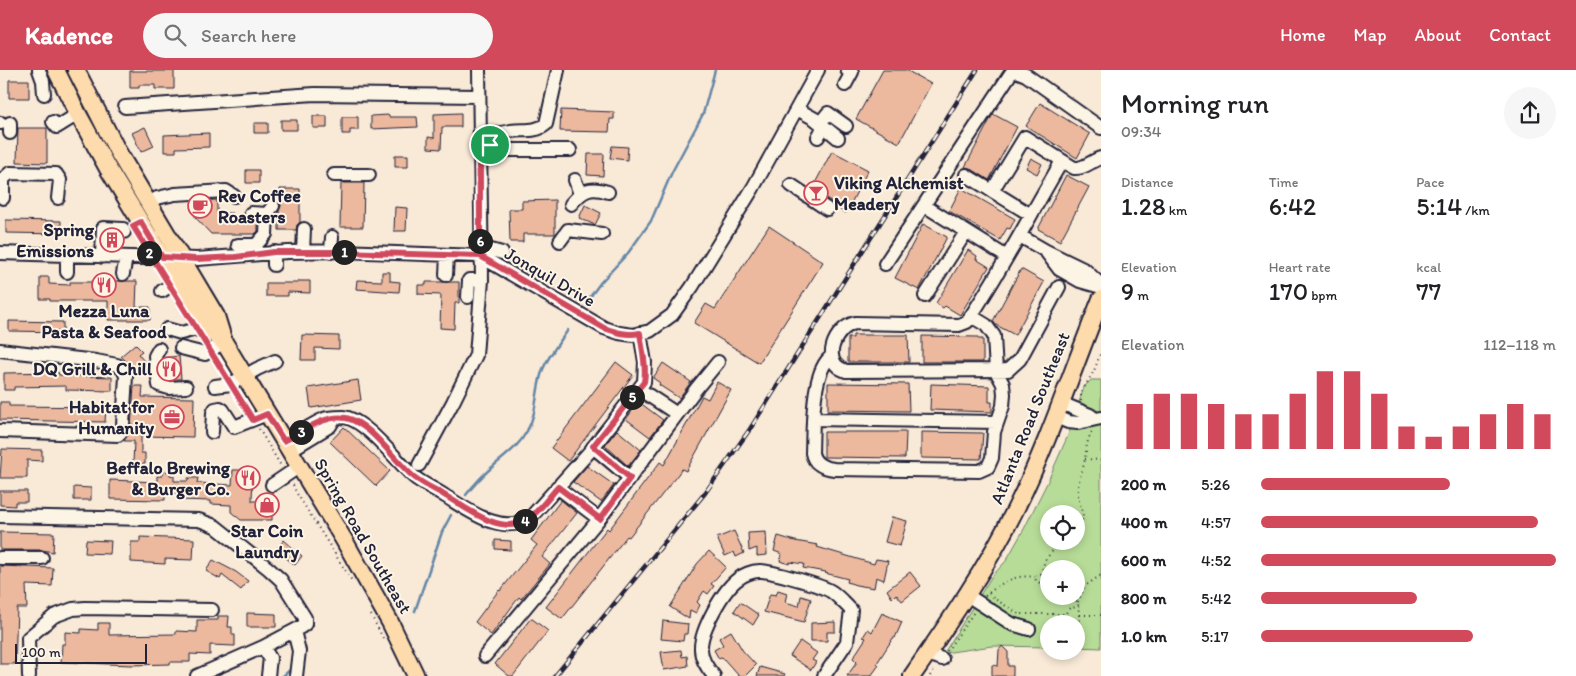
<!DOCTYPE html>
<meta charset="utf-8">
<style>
body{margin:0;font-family:Itim,sans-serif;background:#f6f6f6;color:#202124;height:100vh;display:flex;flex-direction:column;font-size:19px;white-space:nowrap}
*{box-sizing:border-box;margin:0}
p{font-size:16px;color:#757577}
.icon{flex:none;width:28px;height:28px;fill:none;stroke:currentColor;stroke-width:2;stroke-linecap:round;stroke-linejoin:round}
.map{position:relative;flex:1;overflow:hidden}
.sheet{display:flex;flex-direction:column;background:#fff;width:475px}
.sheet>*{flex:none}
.controls{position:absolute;left:1040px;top:435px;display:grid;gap:10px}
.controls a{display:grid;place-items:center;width:45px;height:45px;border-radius:50%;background:#fff;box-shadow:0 2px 8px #0003;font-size:25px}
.scale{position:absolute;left:15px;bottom:12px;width:132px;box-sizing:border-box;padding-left:5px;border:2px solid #22223b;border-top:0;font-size:14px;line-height:18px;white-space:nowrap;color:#22223b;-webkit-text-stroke:4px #fcf5e5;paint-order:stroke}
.pin{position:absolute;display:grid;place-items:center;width:42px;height:42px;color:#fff;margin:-21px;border:2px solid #fff;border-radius:50%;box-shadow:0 1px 5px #0007}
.km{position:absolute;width:25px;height:25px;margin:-12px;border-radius:50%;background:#222;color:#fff;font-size:14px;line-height:25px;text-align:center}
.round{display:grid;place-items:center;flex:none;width:52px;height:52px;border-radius:26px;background:#f6f6f6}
.headline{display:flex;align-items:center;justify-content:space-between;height:85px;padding:0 20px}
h1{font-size:28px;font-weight:600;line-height:38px}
.stats{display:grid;grid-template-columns:repeat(3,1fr);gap:8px;height:85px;padding:5px 20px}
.stats div{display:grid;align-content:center}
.stats b{font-size:25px;font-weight:600}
.stats small{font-size:14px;font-weight:400}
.stats p{font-size:14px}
.chart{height:140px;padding:10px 20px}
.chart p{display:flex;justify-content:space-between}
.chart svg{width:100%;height:90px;margin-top:5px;stroke:#d1495b;stroke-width:6}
ul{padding:0 20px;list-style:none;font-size:16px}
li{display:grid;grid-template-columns:80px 60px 1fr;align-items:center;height:38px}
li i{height:12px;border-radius:6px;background:#d1495b}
header{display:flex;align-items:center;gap:30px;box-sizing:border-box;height:70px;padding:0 25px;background:#d1495b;color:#fff}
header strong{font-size:24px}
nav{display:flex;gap:28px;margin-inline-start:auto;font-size:18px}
.search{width:350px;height:45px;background:#f6f6f6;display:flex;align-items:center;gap:12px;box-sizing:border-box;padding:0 18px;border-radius:28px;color:#757577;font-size:19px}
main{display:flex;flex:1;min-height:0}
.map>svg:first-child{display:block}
.green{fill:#b7dc97;stroke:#6c7f69;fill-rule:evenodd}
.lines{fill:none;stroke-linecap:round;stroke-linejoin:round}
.stream{stroke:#6487a7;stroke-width:2.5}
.building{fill:#ecb99e;stroke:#22223b}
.minor-casing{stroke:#22223b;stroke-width:16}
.major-casing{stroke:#22223b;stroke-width:20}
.path{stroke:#22223b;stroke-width:2;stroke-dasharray:1 4;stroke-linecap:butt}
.minor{stroke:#fcf5e5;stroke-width:12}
.major{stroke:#fedbac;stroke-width:16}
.rail-casing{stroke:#22223b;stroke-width:4.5}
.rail{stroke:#fcf5e5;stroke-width:2.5;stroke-dasharray:8;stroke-linecap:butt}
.route-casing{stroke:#fff;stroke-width:10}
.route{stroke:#d1495b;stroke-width:6}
.labels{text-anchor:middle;stroke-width:4;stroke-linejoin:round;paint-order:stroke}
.poi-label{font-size:18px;font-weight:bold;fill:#22223b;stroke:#fcf5e5;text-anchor:end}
.street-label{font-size:18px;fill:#22223b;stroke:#fcf5e5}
</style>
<header>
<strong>Kadence</strong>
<div class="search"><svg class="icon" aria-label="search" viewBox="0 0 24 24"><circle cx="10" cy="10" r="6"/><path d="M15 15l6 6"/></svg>Search here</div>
<nav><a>Home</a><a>Map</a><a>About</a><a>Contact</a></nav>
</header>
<main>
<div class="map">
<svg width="1101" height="606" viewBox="0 0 1101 606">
<rect width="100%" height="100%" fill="#f9e9d7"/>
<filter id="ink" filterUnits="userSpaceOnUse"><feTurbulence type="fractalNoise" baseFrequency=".02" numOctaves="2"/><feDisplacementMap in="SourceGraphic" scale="10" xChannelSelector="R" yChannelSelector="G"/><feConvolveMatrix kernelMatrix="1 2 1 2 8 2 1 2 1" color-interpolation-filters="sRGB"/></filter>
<g filter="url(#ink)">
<path class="green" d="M1091,310H1101V578L1076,577V554H1049V577L992,576L944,583L992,506L1006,491L1024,459L1047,413L1069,363L1084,317ZM1049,444H1076V471H1049ZM1049,499H1076V526H1049Z"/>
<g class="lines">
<path class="stream" d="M587,231L601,212L628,183L651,151L672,102L703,44L715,0
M466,425C473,416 481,407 490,399C503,387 518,378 527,361C538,342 535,320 543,299C549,285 559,273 568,260
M415,541L442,462L451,445
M283,606L291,599"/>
</g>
<path class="building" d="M883,0H906L931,14L899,73L856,49Z
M130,1H174V19H155V15H139V18H130Z
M9,10H29V28H9Z
M1040,33L1090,64L1077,88L1026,56Z
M561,40L614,42V49H610L609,62L560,61Z
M461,43V57H442L441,79L428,78V67L434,68V44Z
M993,44L1017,57L989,110L970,98L965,97Z
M389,45V47H417L418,57L371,59V46Z
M313,46H327V58H313Z
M342,47H358V60H350V64H342Z
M281,50H297V60H281Z
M254,53H268V63H254Z
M145,57L154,76L141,82L132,63Z
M18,58H47V93L17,92Z
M209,63V77L176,78V82H164V65Z
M612,76L628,77L627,90L610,88Z
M832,81L868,100L846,143L835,137L832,132L812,119Z
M588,84H604L603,106L587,105Z
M395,85H408V97H395Z
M1031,88L1042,94L1037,104L1026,98Z
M246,100H259V113H246Z
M1066,105L1089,117L1060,171L1038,159Z
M341,113H364L363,157H340Z
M961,118L1015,149L1010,159L1007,158L1000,170L949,141Z
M280,119H300V152L297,155L296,160H279V141L281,136Z
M217,130V143H232V147H244L250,151L258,152V161L255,164H211L195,147L196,131Z
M555,130V164H523V172H510L509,139H522V131Z
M585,135L601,143L595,155L579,148Z
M395,137L407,138L406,161H394Z
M6,150L61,151V164L6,163Z
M923,154L947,167L919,220L895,208Z
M769,156L823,192L759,293L694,253L706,234L715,239Z
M968,180L977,186L976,189L989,197L960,245L945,236L943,238L936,233Z
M1021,199L1044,212L1015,265L996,255L993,251Z
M382,202H390V211L400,212L399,222L356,219L357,210L382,211Z
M40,207H49V214L70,215V212H92V211H137L136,237H150V250H108V231H50V229H40Z
M298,211H310V223L288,222V226H266V213H298Z
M426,212H459V233H455L454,259L440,258L441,225L418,224V215H426Z
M9,251L63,252V262L9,261Z
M302,265L339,266V279L315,278V290H301Z
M853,265H908L909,292H848V268H853Z
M922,266L978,267V269H983V292H922Z
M135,274L142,281L138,284L144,291L134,300L121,286Z
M179,286L181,309H166L163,288Z
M616,292L633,305L568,391L551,378Z
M663,293L691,312L679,328L659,315L660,313L653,308Z
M58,302L59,305L112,307V321L66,320V316L14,317V320H4V303Z
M358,310L361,330L311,338L308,318Z
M717,312L731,320L686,401L682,399L629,467L627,466L562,549L546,537L607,458L609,460L660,392L664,395L702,326L708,329Z
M828,313L908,314L909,341L828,340Z
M931,314L989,316V332H992V342L930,340Z
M134,316H143L142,327L194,328L193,367L141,366V383H145V394H133L134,371H124L131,357Z
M0,332H9V336L106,337L105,352L0,350Z
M639,332L663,350L650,367L626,349Z
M344,357L390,401L376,416L330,372Z
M617,360L641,380L628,396L605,375Z
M824,362H906L905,388L824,387Z
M921,362L983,363L981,389L921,388Z
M2,379L42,380V391L27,390V408H0Z
M587,396L614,415L601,432L573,412Z
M233,400H253L252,431H272V450H241L231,442V435L211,434V431L180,430V424L165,423V430L110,429V410L157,412V406H162L163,401L170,402V405L174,406V411H188V408H198L197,413L232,415Z
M74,417L91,418V430H74Z
M0,421H27V432H15V436L0,435Z
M561,430L577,443L542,487L550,494L521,529L519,527L491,565L475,552L499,520L500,521L537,475L531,470Z
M892,447L907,451L900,476L885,472Z
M734,461L744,483L736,487L734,482L725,486L717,468Z
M0,462L54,463L53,482L42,480H0Z
M766,462L767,485L757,486V478L749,481L748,463Z
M778,466L795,471L818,475L817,477L874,494L876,489L888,491L884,510L876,507L874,518L856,515L847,512L848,509L825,503L826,502L803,498L804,494L790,492L789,494L780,491L782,484L774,481Z
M140,467L194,469L193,490L165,489V494L131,492V472H140Z
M86,470L111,471L110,484L85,483Z
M284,470L302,486L295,495L276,480Z
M495,470L511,471V480L495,479Z
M709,481L726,497L711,514L714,516L708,524L704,521L697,532L700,535L696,543L690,540L689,549L670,537L697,494Z
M213,490L236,502L248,511L241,520L222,505L220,509L206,501Z
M0,496L53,498L52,516L26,515L27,538H17L15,594H0Z
M910,502L921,516L902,531L896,524L892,528L887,520Z
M778,520L787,523L785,532L799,536L801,526L811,529L804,552L764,542L770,524L776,525Z
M740,532L759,545L753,555L734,541Z
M247,543L276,544V557H247Z
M882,543L902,552L895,568H893L877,593L879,595L871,606H847L857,592L853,588L866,568L863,567L868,559L872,562Z
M218,546H229L228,557H232V565H235V576L210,575V585L190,584V592H170V594L131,595L61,592L62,574H65V562L81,563V559L98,560V553H109V565L176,564V561L197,562V550H218Z
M531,548L548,561L513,606H509L495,594Z
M663,551L688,554L687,564H684L683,571L661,569Z
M835,552V562H827V571H811V553Z
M731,561L743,581L756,595L745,606H739L722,587L719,589L714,580L723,575L719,568Z
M800,571L817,583L812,590L816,592L811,600L790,586Z
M1002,576L1008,582V596H1013V606H992V595L998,596L999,580Z
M681,580L682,587L687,586L688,596L664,600L661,582Z
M760,597L785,604L784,606H757Z"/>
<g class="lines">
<g class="minor-casing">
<path id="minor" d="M39,0L43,11L44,24
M845,15L852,2L847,0
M125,37L315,24L479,26
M797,39L815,49L838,68
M53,52L57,57L78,44
M0,53H1
M10,53V63
M820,53L828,43L846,56
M818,67L824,56
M479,70C489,66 500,63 511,61C524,59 535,63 546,54L558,0
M479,70L498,80H570
M334,105H369
M966,105L1031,145
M575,110L580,124
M791,115L827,139
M992,121L1025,67L1074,98C1084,99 1091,91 1101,88
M3,128V109L10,103L56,104L60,110L58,128
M149,133L157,128L175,124L226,121L234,126
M571,134C583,120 590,116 608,122
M925,136L1007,187
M251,143L267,144
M1020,166L1046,181L1085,200L1101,215
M560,171L568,160L602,164
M238,175H256L266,164L267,144L273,136
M480,177L502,183
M274,182V195
M303,182L304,159
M331,182L332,167
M0,183L197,189L288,182L340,181L480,186L604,258L619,263L633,265L650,261L672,245L692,217L753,118L818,0
M1047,183L1059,199L1080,211L1101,217
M67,186V202
M102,187L103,158L123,159L124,162
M885,194L1011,3L1016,1L1026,5L1101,58
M123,204L126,187
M446,205L447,185
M1059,217L1020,289L1008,300L846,301C820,293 834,258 855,253L959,255L967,252C1002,200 1030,145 1062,91
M162,221L177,211
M925,226L966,162
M468,227L469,210H482
M167,259L181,263L205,257
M181,278L205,284L224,272
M159,279L155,286L159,315L169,318L186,317
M0,280L96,291L117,295L123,299L126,306L123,355L121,362L118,365L0,361
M832,286C811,300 813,359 812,383C814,394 824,398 834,399L979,401L988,397L992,388L994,362L1003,336L1004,324L1003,314L996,301L994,266L986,255L971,246
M215,316L231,314L257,299L275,291
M639,319L677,344
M1061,333L1090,345L1094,348
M1056,347L1068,352L1078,353L1101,348
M814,349L997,352
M212,362L213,343L215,339L220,338L223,340L234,357L267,344
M284,371C297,365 310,355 324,349C328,347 338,347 343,347C364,348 397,391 413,406C422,414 435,419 445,426C470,441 500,465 529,449L591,380L644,312L645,292L640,263
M593,377L630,408
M289,381L330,356L334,349
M419,395L453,332L476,285L482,210L479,0
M272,415L300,396
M557,417L599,449
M0,446L199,450L215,456L269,499L281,510L305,548V554L301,557L263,577L197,606
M0,488H42
M967,525L1012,554L1029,559
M294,561L299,581L296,606
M263,577L270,588L268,606
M927,584L942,589
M485,586L599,449L696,319L718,292
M29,606L28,568L54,546L73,539L85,538L212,540
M714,606C707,598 701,589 701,579C700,561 723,520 738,509C743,505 752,501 759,501C768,500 824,516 832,522C839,527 845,534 851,540L847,572L824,606"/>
</g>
<g class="major-casing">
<path id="major" d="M56,0L78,44L107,97L205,257L224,272
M76,0L118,82L216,246L224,272L344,470L390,552L416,606
M912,606C950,551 988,496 1017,436C1050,369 1073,298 1101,229"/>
</g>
<path class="path" d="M215,289L225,304
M237,323L247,340
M1081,331V323L1094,301L1101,282
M259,359L281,396
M1085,389L1101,390
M293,415L296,422L352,511
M1076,458L1083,449C1083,440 1079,434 1078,425C1077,414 1081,405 1084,394C1087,380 1085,373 1093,360
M1041,504L1045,490L1061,471
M1040,513L1043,510L1042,505L1038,504L1035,507L1036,511L1040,513L1044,519L1049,522
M989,523L995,529L1019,544H1066L1067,540L1070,538L1079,537
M985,526C1001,513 1014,504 1035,507
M1062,526L1072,528L1078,532L1080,559
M1078,532L1085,516L1101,505
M371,545L384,570
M1080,545H1101
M947,581L974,542
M930,606L936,598"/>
<use href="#minor" class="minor"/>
<use href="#major" class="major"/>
<g class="rail-casing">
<path id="rail" d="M555,606L705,423L750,359L977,0"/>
</g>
<use href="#rail" class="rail"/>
</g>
</g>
<g class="lines" filter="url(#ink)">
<g class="route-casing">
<path id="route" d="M490,75L479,70C480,109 480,148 480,186L340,182H274L236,187L197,189L162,187L141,152L133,156L253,350L267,344L284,371C303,362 324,344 346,348C371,353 395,392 414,407C423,414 434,419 444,425C465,437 498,464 523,452C535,447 549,427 558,417L600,449L630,408L593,376L644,312C647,296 642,279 640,263C627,266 616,262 604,258L480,186V91L498,80L490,75"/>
</g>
<use href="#route" class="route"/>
</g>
<defs>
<g id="bar-ring" transform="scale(1.25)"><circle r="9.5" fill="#fcf5e5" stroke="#d1495b" stroke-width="1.5"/><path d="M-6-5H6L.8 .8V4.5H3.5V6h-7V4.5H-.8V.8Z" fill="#d1495b"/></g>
<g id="cafe-ring" transform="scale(1.25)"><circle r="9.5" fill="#fcf5e5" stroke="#d1495b" stroke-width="1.5"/><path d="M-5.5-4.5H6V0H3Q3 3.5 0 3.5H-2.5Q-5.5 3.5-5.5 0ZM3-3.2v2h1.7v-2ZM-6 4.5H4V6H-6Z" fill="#d1495b"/></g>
<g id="building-ring" transform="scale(1.25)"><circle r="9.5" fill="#fcf5e5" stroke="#d1495b" stroke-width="1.5"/><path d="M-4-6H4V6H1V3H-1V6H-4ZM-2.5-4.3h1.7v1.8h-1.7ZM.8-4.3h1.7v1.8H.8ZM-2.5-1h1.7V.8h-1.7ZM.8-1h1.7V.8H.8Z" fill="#d1495b"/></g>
<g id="restaurant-ring" transform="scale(1.25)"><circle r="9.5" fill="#fcf5e5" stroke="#d1495b" stroke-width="1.5"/><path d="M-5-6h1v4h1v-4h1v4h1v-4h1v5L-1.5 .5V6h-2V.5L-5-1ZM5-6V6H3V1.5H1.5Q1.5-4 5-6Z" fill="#d1495b"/></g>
<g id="office-ring" transform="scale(1.25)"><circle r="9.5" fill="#fcf5e5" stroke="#d1495b" stroke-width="1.5"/><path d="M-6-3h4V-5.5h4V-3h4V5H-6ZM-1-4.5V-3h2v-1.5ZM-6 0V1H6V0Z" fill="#d1495b"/></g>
<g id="shop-ring" transform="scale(1.25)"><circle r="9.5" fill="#fcf5e5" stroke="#d1495b" stroke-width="1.5"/><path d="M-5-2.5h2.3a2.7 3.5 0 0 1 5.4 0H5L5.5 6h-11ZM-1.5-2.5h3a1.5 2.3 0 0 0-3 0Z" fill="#d1495b"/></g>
</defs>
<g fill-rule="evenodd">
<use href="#bar-ring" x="816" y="123"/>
<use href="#cafe-ring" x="200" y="136"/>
<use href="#building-ring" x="112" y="170"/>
<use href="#restaurant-ring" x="104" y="215"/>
<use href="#restaurant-ring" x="169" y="299"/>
<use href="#office-ring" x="172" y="347"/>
<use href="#restaurant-ring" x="248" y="408"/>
<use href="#shop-ring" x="267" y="435"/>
</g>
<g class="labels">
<g class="poi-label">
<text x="834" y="119" text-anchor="start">Viking Alchemist<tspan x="834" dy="21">Meadery</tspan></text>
<text x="218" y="132" text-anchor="start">Rev Coffee<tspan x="218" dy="21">Roasters</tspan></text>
<text x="94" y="166">Spring<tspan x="94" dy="21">Emissions</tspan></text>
<text x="104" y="247" text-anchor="middle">Mezza Luna<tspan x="104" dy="21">Pasta &amp; Seafood</tspan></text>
<text x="152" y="305">DQ Grill &amp; Chill</text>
<text x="154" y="343">Habitat for<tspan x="154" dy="21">Humanity</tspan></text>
<text x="230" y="404">Beffalo Brewing<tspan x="230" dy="21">&amp; Burger Co.</tspan></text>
<text x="267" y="467" text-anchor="middle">Star Coin<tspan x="267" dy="21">Laundry</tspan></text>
</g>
<g class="street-label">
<text transform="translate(550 207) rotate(30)" y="6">Jonquil Drive</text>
<text transform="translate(1030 348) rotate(-68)" y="6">Atlanta Road Southeast</text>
<text transform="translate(363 466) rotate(60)" y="6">Spring Road Southeast</text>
</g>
</g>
</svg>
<div class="controls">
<a><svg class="icon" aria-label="locate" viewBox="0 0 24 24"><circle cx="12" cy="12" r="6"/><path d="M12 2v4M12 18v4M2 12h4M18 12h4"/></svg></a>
<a>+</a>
<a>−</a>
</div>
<div class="scale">100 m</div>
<div class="pin" style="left:490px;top:75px;background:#1e9e55"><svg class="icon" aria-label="arrive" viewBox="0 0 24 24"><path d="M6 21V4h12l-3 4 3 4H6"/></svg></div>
<b class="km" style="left:344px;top:182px">1</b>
<b class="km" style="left:149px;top:183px">2</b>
<b class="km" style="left:301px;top:362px">3</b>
<b class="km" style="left:525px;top:451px">4</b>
<b class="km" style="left:632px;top:327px">5</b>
<b class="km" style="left:480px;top:171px">6</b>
</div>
<section class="sheet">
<div class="headline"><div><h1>Morning run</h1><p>09:34</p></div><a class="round"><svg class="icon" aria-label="share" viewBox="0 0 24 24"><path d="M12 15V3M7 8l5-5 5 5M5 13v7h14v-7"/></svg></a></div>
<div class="stats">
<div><p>Distance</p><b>1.28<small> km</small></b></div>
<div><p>Time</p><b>6:42</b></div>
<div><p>Pace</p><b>5:14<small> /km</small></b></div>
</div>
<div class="stats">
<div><p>Elevation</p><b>9<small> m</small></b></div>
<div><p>Heart rate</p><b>170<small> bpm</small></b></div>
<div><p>kcal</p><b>77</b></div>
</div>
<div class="chart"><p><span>Elevation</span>112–118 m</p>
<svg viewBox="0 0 160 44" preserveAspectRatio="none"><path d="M5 44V22M15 44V17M25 44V17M35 44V22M45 44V27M55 44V27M65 44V17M75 44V6M85 44V6M95 44V17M105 44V33M115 44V38M125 44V33M135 44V27M145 44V22M155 44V27"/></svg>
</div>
<ul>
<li><b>200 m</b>5:26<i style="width:64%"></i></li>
<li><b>400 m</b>4:57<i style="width:94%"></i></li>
<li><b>600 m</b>4:52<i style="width:100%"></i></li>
<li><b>800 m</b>5:42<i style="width:53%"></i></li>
<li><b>1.0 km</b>5:17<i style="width:72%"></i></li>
</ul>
</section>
</main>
